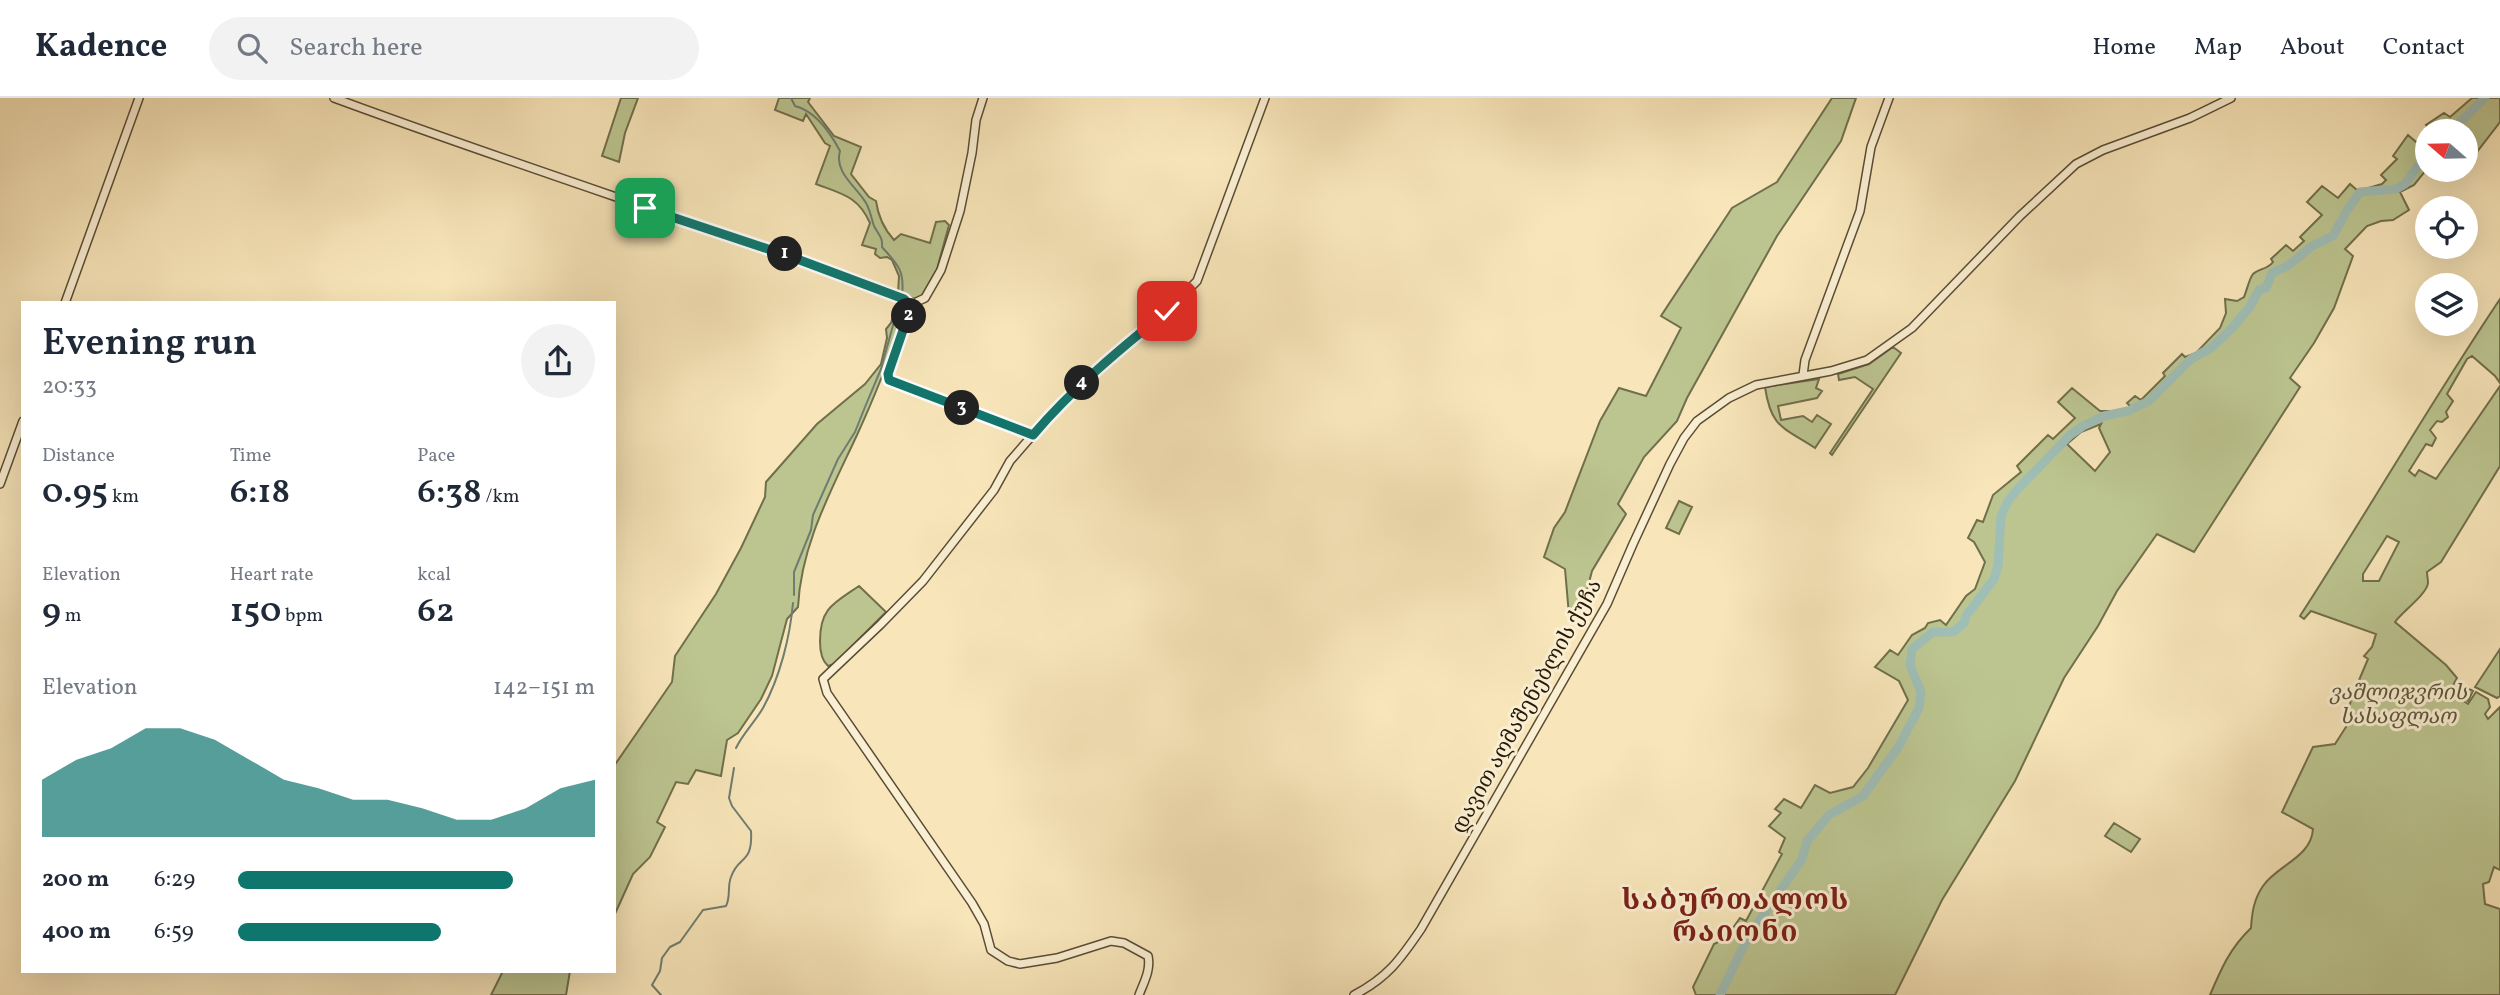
<!DOCTYPE html>
<meta charset="utf-8">
<style>
body{margin:0;font-family:Vollkorn,"Noto Serif Georgian",serif;background:#f2f2f3;color:#1f2937;height:100vh;display:flex;flex-direction:column;font-size:26px;white-space:nowrap}
*{box-sizing:border-box;margin:0}
p{font-size:23px;color:#747a83}
.icon{flex:none;width:38px;height:38px;fill:none;stroke:currentColor;stroke-width:2;stroke-linecap:round;stroke-linejoin:round}
.map{position:relative;flex:1;overflow:hidden}
.panel{position:absolute;left:21px;top:203px;width:595px;height:672px;display:flex;flex-direction:column;background:#fff;border-radius:0px;box-shadow:0 7px 28px #0002}
.panel>*{flex:none}
.needle{width:46px;rotate:290deg}
.buttons{position:absolute;left:2415px;top:21px;display:grid;gap:14px}
.buttons a{display:grid;place-items:center;width:63px;height:63px;border-radius:50%;background:#fff;box-shadow:0 7px 28px #0002;font-size:35px}
.pin{position:absolute;display:grid;place-items:center;width:60px;height:60px;color:#fff;margin:-30px;border-radius:14px;box-shadow:0 4px 10px #0006}
.km{position:absolute;width:35px;height:35px;margin:-18px;border-radius:50%;background:#222;color:#fff;font-size:19px;line-height:35px;text-align:center}
.round{display:grid;place-items:center;flex:none;width:74px;height:74px;border-radius:37px;background:#f2f2f3}
.head{display:flex;align-items:center;justify-content:space-between;height:119px;padding:0 21px}
h1{font-size:38px;font-weight:600;line-height:52px}
.figures{display:grid;grid-template-columns:repeat(3,1fr);gap:10px;height:119px;padding:7px 21px}
.figures div{display:grid;align-content:center}
.figures b{font-size:35px;font-weight:600}
.figures small{font-size:19px;font-weight:400}
.figures p{font-size:19px}
.chart{height:196px;padding:14px 21px}
.chart p{display:flex;justify-content:space-between}
.chart svg{width:100%;height:126px;margin-top:7px;fill:#0f766e;opacity:.7}
ul{padding:0 21px;list-style:none;font-size:23px}
li{display:grid;grid-template-columns:112px 84px 1fr;align-items:center;height:52px}
li i{height:18px;border-radius:9px;background:#0f766e}
header{display:flex;align-items:center;gap:42px;box-sizing:border-box;height:98px;padding:0 35px;background:#fff;border-bottom:2px solid #e0e1e3}
header strong{font-size:33px}
nav{display:flex;gap:38px;margin-inline-start:auto;font-size:24px}
.search{width:490px;height:63px;background:#f2f2f3;display:flex;align-items:center;gap:18px;box-sizing:border-box;padding:0 24px;border-radius:38px;color:#747a83;font-size:26px}
.map>svg:first-child{display:block}
.green{fill:#bcc590;stroke:#706f4c;stroke-width:2;fill-rule:evenodd}
.lines{fill:none;stroke-linecap:round;stroke-linejoin:round}
.stream{stroke:#6e7c71;stroke-width:2}
.river{stroke:#9fbeb6;stroke-width:9}
.minor-casing{stroke:#5a4c35;stroke-width:10}
.minor{stroke:#faefd2;stroke-width:7}
.route-casing{stroke:#fff;stroke-width:14}
.route{stroke:#0f766e;stroke-width:9}
.labels{text-anchor:middle;stroke-width:6;stroke-linejoin:round;paint-order:stroke}
.park-label{font-size:21px;font-style:italic;fill:#5a5538;stroke:#faefd2}
.street-label{font-size:21px;fill:#251909;stroke:#faefd2}
.district-label{font-size:28px;font-weight:bold;letter-spacing:2px;fill:#7a1f14;stroke:#faefd2}
</style>
<header>
<strong>Kadence</strong>
<div class="search"><svg class="icon" aria-label="search" viewBox="0 0 24 24"><circle cx="10" cy="10" r="6"/><path d="M15 15l6 6"/></svg>Search here</div>
<nav><a>Home</a><a>Map</a><a>About</a><a>Contact</a></nav>
</header>
<div class="map">
<svg width="2500" height="897" viewBox="0 0 2500 897">
<rect width="100%" height="100%" fill="#f8e6ba"/>
<filter id="stains"><feTurbulence type="fractalNoise" baseFrequency=".00286" numOctaves="4"/><feColorMatrix values="0 0 0 0 .2 0 0 0 0 .09 0 0 0 0 .02 0 0 0 .5 -.17"/></filter>
<radialGradient id="worn" r=".72"><stop offset=".6" stop-color="#630" stop-opacity="0"/><stop offset="1" stop-color="#630" stop-opacity=".3"/></radialGradient>
<path class="green" d="M621,0H638L625,35L619,64L602,58Z
M779,0H810L808,4L834,38L861,49L851,76L869,99L876,103C878,118 884,131 894,142L901,136L930,145L936,124L945,123L949,127L937,171L921,199L915,201L898,195L899,178L892,162L887,159L880,160L875,156L876,151L862,147L870,125C858,98 842,96 816,86L830,48L825,45L806,16L803,23L775,12Z
M1832,0H1856L1841,43L1777,138L1687,300L1677,323L1644,359L1618,406L1626,416L1592,473L1584,504L1569,517L1565,471L1544,459L1554,430L1565,414L1600,323L1619,290L1646,298L1681,230L1661,218L1732,110L1777,84Z
M2472,0H2500V24L2466,68V33H2432L2426,27L2444,15L2450,19Z
M2408,37L2423,50L2427,46V71L2414,87L2400,94L2409,112L2393,122L2381,123L2367,128L2345,151L2353,158L2334,210L2314,245L2290,280L2300,289L2194,454L2157,436L2117,493L2098,528L2064,580L2015,683L1942,802L1895,897H1696L1693,889L1714,846L1725,841L1740,820L1746,823L1782,756L1779,754L1785,740L1769,728L1781,715L1775,711L1784,701L1801,710L1815,687L1830,695L1853,689L1868,670L1908,602L1899,583L1875,569L1890,552L1898,557L1912,537L1925,530L1928,525L1940,522L1946,527L1966,498L1975,491L1985,464L1974,444L1968,440L1977,422L1983,424L1993,397L2021,374L2017,368L2048,337L2053,341L2075,320L2058,304L2072,290L2100,313H2120L2131,309L2127,305L2135,298L2141,302L2165,278L2163,275L2182,256L2185,259L2196,255L2220,230L2226,215L2225,201L2237,203L2244,199C2247,192 2249,181 2253,176C2259,170 2267,172 2273,164L2271,161L2286,147L2293,153L2304,143L2300,139L2322,117L2307,104L2322,88L2338,100L2350,86L2358,93L2382,86L2386,82L2381,77L2397,61L2393,58ZM2101,326L2099,330L2110,354L2095,373L2067,346L2081,334Z
M2500,201V285L2495,278L2472,258L2467,261L2447,296L2453,303L2446,314L2448,319L2442,324L2437,323L2430,332L2436,340L2432,348L2426,346L2409,373L2415,378L2419,372L2436,381L2500,288V368L2441,464L2427,474C2427,478 2428,481 2428,485C2427,496 2402,514 2395,524L2446,567L2457,580L2449,595L2452,596L2458,585L2473,593L2468,603L2454,597L2468,606L2476,594L2488,601L2490,609L2485,616L2488,621L2500,609V772L2494,769L2489,784L2483,786L2485,806L2500,811V897H2210C2221,871 2230,850 2251,830C2252,814 2254,801 2263,788C2277,767 2311,760 2313,731L2282,714L2313,649L2335,646L2346,629L2351,601L2368,561L2364,558L2372,549L2376,536L2311,513L2304,521L2300,518C2368,413 2431,304 2500,201ZM2387,438L2399,444L2379,483H2363V476Z
M898,202L906,207L907,212C892,254 876,296 857,337C831,393 801,447 798,509L787,521L772,578L761,601L738,635L727,642L721,678L696,672L688,686L676,684L657,724L665,729L650,759L633,776L614,818V668L672,584L675,558L716,496L741,450L765,399L766,384L817,326L865,286L881,266L887,240L886,231L891,225Z
M1893,249L1901,255L1832,357L1830,355L1873,291L1855,279L1839,282L1838,276L1869,266Z
M1819,281L1816,290L1822,293L1817,300L1778,308L1781,322L1803,318L1812,324L1817,317L1831,326L1815,350C1783,329 1771,330 1765,289Z
M1679,403L1692,409L1679,436L1666,430Z
M859,488L886,514L834,566L828,568C821,562 820,552 820,543C820,510 834,505 859,488Z
M2500,551V598L2497,600L2475,589Z
M2114,725L2140,741L2131,754L2105,738Z
M503,873H570L566,897H491Z"/>
<g class="lines">
<path class="stream" d="M791,0L795,8C815,13 830,34 840,53C834,73 854,87 864,102C870,109 871,120 874,128C878,136 883,139 882,149C897,166 905,172 902,197
M794,497V474L811,432L813,417L838,361L855,334L865,309L881,271L900,202
M736,650C743,635 755,624 763,610C780,579 790,539 793,505
M661,897L652,887L660,873L662,860L670,849L680,844L703,812L726,808C731,798 727,789 731,779C738,757 753,767 751,733L732,708L729,700L734,670"/>
<path class="river" d="M2451,33L2485,0
M1720,897L1748,839L1802,761L1807,743L1829,717L1863,698L1899,648L1919,610L1921,594L1910,567L1912,551L1933,534H1953L1964,525L1966,518L1994,481L1998,468L2001,418L2008,403L2016,393L2070,337L2083,328L2104,318L2128,313L2149,303L2191,261L2211,250L2232,230L2249,210L2259,192L2266,190L2272,175L2289,167L2312,148L2333,138L2346,114L2360,94L2396,91L2405,86L2427,55"/>
<g class="minor-casing">
<path id="minor" d="M334,0C521,69 711,129 898,198L910,207
M65,205L139,0
M910,207L909,216L888,276L889,282L1033,337
M910,207L925,200L941,172L960,113L972,55L976,22L983,0
M1803,277L1805,262L1860,113L1871,49L1889,0
M0,386L23,323
M1139,897C1144,884 1151,872 1148,858L1124,845L1111,843L1057,860L1020,866L1008,863L991,852L984,826L972,805L827,595L823,581L881,526L923,483L994,392L1010,363L1063,302L1114,256L1167,213L1197,183L1265,0
M1354,897C1387,880 1400,862 1421,831L1607,506L1633,446L1670,366L1684,340L1697,323L1729,300L1756,287L1831,273L1867,262L1912,230L2020,118L2076,66L2103,52L2190,20L2231,0"/>
</g>
<use href="#minor" class="minor"/>
</g>
<g class="lines">
<g class="route-casing">
<path id="route" d="M645,110L789,158L904,201L910,207V212L888,276L889,282L1033,337C1073,290 1119,252 1167,213"/>
</g>
<use href="#route" class="route"/>
</g>
<g class="labels">
<g class="park-label">
<text x="2398" y="601">ვაშლიჯვრის<tspan x="2398" dy="24">სასაფლაო</tspan></text>
</g>
<g class="street-label">
<text transform="translate(1526 608) rotate(-61)" y="7">დავით აღმაშენებლის ქუჩა</text>
</g>
<g class="district-label">
<text x="1736" y="811">საბურთალოს<tspan x="1736" dy="32">რაიონი</tspan></text>
</g>
</g>
<rect width="100%" height="100%" filter="url(#stains)"/>
<rect width="100%" height="100%" fill="url(#worn)"/>
</svg>
<div class="buttons">
<a><svg class="needle" viewBox="-14 -14 28 28"><path d="M0-13l5 13h-10z" fill="#e53935"/><path d="M0 13l5-13h-10z" fill="#747a83"/></svg></a>
<a><svg class="icon" aria-label="locate" viewBox="0 0 24 24"><circle cx="12" cy="12" r="6"/><path d="M12 2v4M12 18v4M2 12h4M18 12h4"/></svg></a>
<a><svg class="icon" aria-label="layers" viewBox="0 0 24 24"><path d="M12 4l9 5-9 5-9-5zM3 14l9 5 9-5"/></svg></a>
</div>
<div class="pin" style="left:645px;top:110px;background:#1e9e55"><svg class="icon" aria-label="arrive" viewBox="0 0 24 24"><path d="M6 21V4h12l-3 4 3 4H6"/></svg></div>
<div class="pin" style="left:1167px;top:213px;background:#d93025"><svg class="icon" aria-label="check" viewBox="0 0 24 24"><path d="M5 12l5 5 9-10"/></svg></div>
<b class="km" style="left:785px;top:156px">1</b>
<b class="km" style="left:909px;top:218px">2</b>
<b class="km" style="left:962px;top:310px">3</b>
<b class="km" style="left:1082px;top:285px">4</b>
<section class="panel">
<div class="head"><div><h1>Evening run</h1><p>20:33</p></div><a class="round"><svg class="icon" aria-label="share" viewBox="0 0 24 24"><path d="M12 15V3M7 8l5-5 5 5M5 13v7h14v-7"/></svg></a></div>
<div class="figures">
<div><p>Distance</p><b>0.95<small> km</small></b></div>
<div><p>Time</p><b>6:18</b></div>
<div><p>Pace</p><b>6:38<small> /km</small></b></div>
</div>
<div class="figures">
<div><p>Elevation</p><b>9<small> m</small></b></div>
<div><p>Heart rate</p><b>150<small> bpm</small></b></div>
<div><p>kcal</p><b>62</b></div>
</div>
<div class="chart"><p><span>Elevation</span>142–151 m</p>
<svg viewBox="0 0 160 44" preserveAspectRatio="none"><path d="M0 44V24L10 17L20 13L30 6L40 6L50 10L60 17L70 24L80 27L90 31L100 31L110 34L120 38L130 38L140 34L150 27L160 24V44z"/></svg>
</div>
<ul>
<li><b>200 m</b>6:29<i style="width:77%"></i></li>
<li><b>400 m</b>6:59<i style="width:57%"></i></li>
</ul>
</section>
</div>
